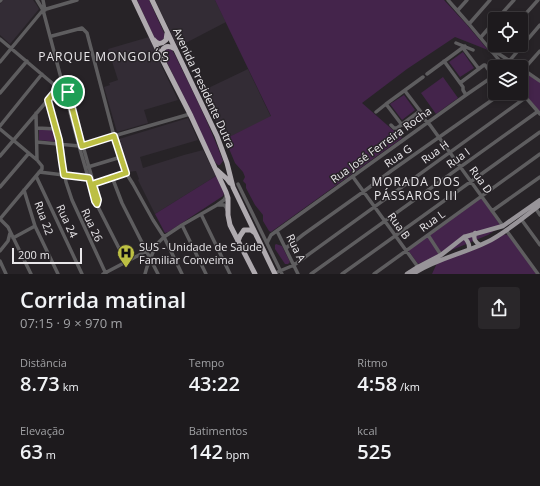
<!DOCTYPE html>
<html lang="pt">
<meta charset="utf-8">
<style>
body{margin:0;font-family:"Open Sans",sans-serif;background:#2a272a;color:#f1f3f6;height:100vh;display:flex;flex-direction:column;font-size:15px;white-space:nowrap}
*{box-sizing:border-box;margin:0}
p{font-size:13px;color:#a0a1a4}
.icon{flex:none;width:22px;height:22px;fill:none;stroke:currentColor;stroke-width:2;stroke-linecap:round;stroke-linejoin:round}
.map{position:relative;height:274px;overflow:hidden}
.details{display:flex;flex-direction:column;background:#1d1a1d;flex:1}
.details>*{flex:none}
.fabs{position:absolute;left:488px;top:12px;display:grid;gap:8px}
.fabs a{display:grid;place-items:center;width:40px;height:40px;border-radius:4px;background:#1d1a1d;box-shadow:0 2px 6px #0003,0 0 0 1px #3b383b;font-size:20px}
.scale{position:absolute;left:12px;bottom:10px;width:70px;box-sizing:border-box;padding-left:4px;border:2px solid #e9e7ea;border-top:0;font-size:11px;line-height:14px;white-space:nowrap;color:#e9e7ea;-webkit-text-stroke:3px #272327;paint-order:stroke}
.pin{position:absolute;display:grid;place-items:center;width:34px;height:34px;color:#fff;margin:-17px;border:2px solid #fff;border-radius:50%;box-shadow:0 1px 4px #0007}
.round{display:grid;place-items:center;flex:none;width:42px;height:42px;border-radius:4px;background:#2a272a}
.headline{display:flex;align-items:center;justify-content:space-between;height:68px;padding:0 20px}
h1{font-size:22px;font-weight:600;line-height:30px}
.figures{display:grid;grid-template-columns:repeat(3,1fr);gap:6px;height:68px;padding:4px 20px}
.figures div{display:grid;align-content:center}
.figures b{font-size:20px;font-weight:600}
.figures small{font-size:11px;font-weight:400}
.figures p{font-size:11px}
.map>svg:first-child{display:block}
.built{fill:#332c35}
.green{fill:#44244b}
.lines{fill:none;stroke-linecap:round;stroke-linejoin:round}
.minor{stroke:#5e5d5f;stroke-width:3.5}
.major{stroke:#989499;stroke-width:4.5}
.highway{stroke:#afaaaf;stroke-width:5}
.route-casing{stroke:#fff;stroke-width:8}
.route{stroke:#bcbf43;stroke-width:5}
.labels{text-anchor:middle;stroke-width:3;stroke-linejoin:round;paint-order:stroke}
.street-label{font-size:11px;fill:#e9e7ea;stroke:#272327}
.poi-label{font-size:11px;fill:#e9e7ea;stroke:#272327;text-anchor:start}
.neighbourhood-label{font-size:12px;letter-spacing:1px;fill:#e9e7ea;stroke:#272327}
</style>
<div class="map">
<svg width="540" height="274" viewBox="0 0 540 274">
<rect width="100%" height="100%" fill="#272327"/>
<path class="built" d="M3,0H33L36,4L39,9L10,44L0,35V4Z
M155,0H215L226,22L178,47Z
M149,37L162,67L178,100L144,110L148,123L117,132L104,87L110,85L109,83L118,80L108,49Z
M248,69L271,117L225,139L200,92Z
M188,118L198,140L140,157L143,168L184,155L203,150L216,176L155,214L138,180L139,179L136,171L128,172L119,139Z"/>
<path class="green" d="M137,0H149L165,35C164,39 162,41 158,41L154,37Z
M215,0H444L467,25L488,50L455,37L407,69L362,103L402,138L271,232L269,231L263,221V215L255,205L246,188V184L243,181L245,177L243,172L235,163L225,139L271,116Z
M167,49L172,50L175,55C192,90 210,125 223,161L220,165H218L215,162L164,56V52Z
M463,52L474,68L460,77L449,62Z
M521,70L540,82V112L521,90Z
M443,77L458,98L436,114L421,93Z
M404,95L415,110L402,120L390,104Z
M39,130H55L57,142L39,140Z
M216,176L224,193L223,196L168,232L165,233L155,214Z
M481,198L501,226L488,235L418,264L408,250Z
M502,234L508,235L537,274H432L437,263Z
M276,244L282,246L290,262L288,264H285L275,249V245Z"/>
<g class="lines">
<path class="minor" d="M37,0L43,10L79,146L95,201L126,262
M43,0L45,10
M448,0L469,24L504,66
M0,1L1,0
M458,10L467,0
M497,19L514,0
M521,19L538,0
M469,24L490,0
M52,36L82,28L87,33L114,136L126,173L133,184L153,220L164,237L182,274
M481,37L495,21
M0,39L58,88L65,92
M456,43L473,50
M463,48L479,69
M493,50L519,67
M492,52L498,45
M444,61L463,87V90L466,95
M0,62L43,10L77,0
M504,67L540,25
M521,68L540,81
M523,70L540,51
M427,74L465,46
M460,83L484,65H485L490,72
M405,91L424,116L425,120L430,125L503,226
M521,92L540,114
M0,93L27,61
M68,93L98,199L97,204
M48,100L59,139L62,162L66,182L72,200L106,274
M386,104L423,77
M376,112L386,104L402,125
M36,113L37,160
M391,125L394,128H397L420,111
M0,126L42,74
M37,128L57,129
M0,129L37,160L42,166V169L36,176L0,219
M37,142L79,146L190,114
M0,156L58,88
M88,167L121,157
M39,172L89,178
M36,176L82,274
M112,177L122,203L158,274
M353,177L418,267
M93,184L126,173
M238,184L282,274
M0,187L29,153
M24,190L35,226L58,274
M217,205L224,200L227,195
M536,209L540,215
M492,211L540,177
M201,214L230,274
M0,219L8,227L31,274
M521,219L540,245
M182,225L206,274
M506,230L538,274
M277,231L298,274
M428,235L441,255
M13,238L35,226
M267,243L271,235L466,95L495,75
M286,248L304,234L363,192L391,171L502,93
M0,251L8,241L10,233
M0,261L6,274
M275,273L294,265L525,98
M103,274L141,254L157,244L164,237L182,225L217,205H224L226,207L227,210
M145,274L147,267L156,245
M311,274L537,112
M342,274L540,132
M374,274L540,154"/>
<path class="major" d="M475,233C473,239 475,242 480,245
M464,237C468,241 470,244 469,249
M407,274L418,267L441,255L464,237L503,226L540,200
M413,274C435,259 463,254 487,242C504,234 524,217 540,205"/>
<path class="highway" d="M134,0L161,57L191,116L226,192L228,198V215L230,225L255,274
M152,0L217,136L227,163L233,187L275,274
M154,40C158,45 162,44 166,40L167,33
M161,57C161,47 167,44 175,49
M217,170L227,179L230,183
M238,241L240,236L244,230H251L255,233"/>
</g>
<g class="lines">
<g class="route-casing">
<path id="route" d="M58,88L64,92H68L82,146L114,136L126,173L93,184L98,200L97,204L95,201L89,178L64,175L62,162L59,140L48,100Z"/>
</g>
<use href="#route" class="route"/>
</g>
<defs>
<g id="hospital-pin" transform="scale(0.9)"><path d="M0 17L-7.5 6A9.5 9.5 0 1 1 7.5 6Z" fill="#bcbf43" stroke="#272327"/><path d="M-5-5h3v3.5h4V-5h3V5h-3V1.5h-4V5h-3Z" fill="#111"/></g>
</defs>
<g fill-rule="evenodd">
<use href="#hospital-pin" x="126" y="253"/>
</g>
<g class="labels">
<g class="street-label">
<text transform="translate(204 88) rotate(65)" y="4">Avenida Presidente Dutra</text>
<text transform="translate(381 145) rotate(-36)" y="4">Rua José Ferreira Rocha</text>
<text transform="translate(435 152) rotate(-36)" y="4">Rua H</text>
<text transform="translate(398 156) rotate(-35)" y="4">Rua G</text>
<text transform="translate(458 158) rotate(-36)" y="4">Rua I</text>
<text transform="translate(481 180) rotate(54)" y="4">Rua D</text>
<text transform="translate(44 218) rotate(70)" y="4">Rua 22</text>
<text transform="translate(67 221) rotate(65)" y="4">Rua 24</text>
<text transform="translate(432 221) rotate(-36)" y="4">Rua L</text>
<text transform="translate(92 225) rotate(65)" y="4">Rua 26</text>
<text transform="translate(399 226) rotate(54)" y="4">Rua B</text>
<text transform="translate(296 248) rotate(64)" y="4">Rua A</text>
</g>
<g class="poi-label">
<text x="139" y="251">SUS - Unidade de Saúde<tspan x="139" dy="13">Familiar Conveima</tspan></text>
</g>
<g class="neighbourhood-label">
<text x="104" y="61">PARQUE MONGOIÓS</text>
<text x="416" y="186">MORADA DOS<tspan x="416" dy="14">PÁSSAROS III</tspan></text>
</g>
</g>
</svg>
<div class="fabs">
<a><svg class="icon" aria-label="locate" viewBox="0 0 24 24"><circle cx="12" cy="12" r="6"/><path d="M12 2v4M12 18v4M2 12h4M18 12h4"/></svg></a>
<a><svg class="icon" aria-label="layers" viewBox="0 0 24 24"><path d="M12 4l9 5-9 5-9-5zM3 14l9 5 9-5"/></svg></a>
</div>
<div class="scale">200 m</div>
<div class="pin" style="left:68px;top:92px;background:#1e9e55"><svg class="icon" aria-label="arrive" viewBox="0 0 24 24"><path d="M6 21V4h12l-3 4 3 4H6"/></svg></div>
</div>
<section class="details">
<div class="headline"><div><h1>Corrida matinal</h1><p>07:15 · 9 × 970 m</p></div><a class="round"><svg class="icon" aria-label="share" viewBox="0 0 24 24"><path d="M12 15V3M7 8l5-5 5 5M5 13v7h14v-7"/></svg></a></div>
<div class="figures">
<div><p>Distância</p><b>8.73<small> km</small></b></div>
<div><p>Tempo</p><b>43:22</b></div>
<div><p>Ritmo</p><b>4:58<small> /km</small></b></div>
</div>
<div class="figures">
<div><p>Elevação</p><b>63<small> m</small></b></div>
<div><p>Batimentos</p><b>142<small> bpm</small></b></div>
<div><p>kcal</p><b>525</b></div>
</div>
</section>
